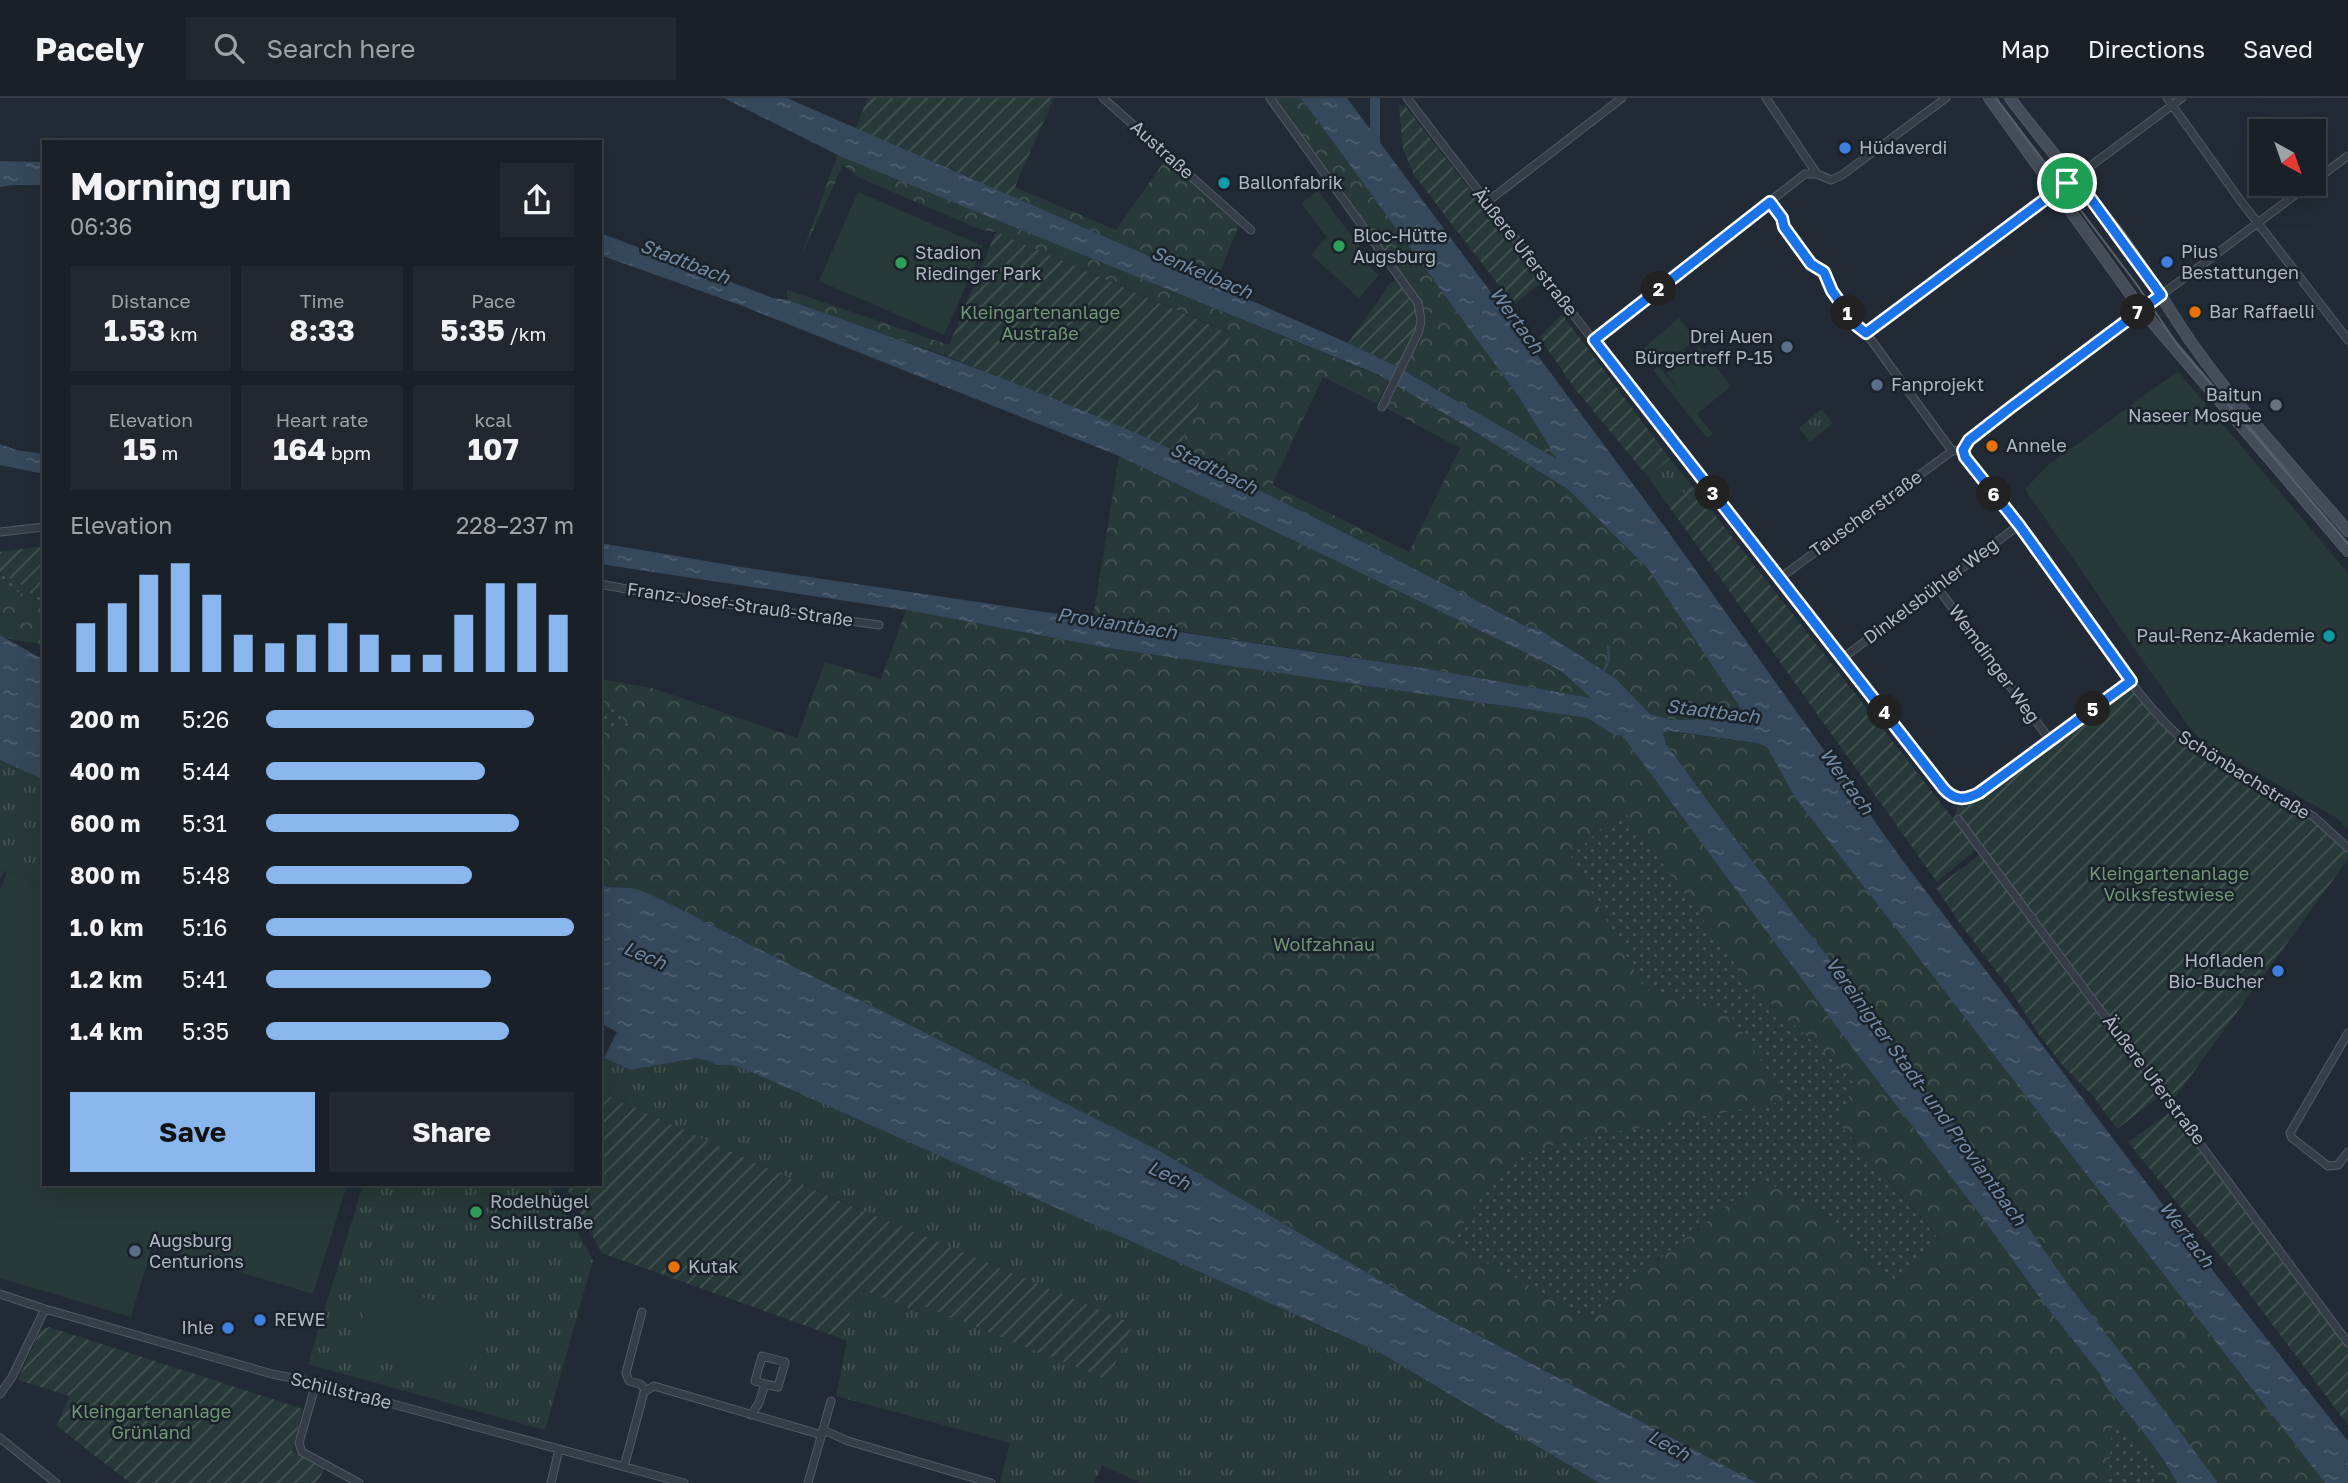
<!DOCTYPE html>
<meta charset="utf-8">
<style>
body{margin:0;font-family:"Golos Text",sans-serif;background:#232830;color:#f1f3f6;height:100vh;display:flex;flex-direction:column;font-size:26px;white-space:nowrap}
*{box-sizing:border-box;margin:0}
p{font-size:23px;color:#9fa3a8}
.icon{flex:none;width:38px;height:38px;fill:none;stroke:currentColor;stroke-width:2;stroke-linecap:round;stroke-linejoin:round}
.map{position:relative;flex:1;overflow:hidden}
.drawer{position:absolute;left:42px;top:42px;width:560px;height:1046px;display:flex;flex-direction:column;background:#1a2028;border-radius:0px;box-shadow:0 7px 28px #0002,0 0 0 2px #383e45}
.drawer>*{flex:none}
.needle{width:46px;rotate:140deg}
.fabs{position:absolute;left:2249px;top:21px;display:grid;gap:14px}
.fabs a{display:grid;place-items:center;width:77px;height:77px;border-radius:0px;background:#1a2028;box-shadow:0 7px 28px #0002,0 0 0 2px #383e45;font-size:35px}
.pin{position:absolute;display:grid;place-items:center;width:60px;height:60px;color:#fff;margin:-30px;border:4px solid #fff;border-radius:50%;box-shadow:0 2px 7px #0007}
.km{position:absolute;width:35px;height:35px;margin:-18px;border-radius:50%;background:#222;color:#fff;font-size:19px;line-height:35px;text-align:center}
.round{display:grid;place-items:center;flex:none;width:74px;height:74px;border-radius:0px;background:#232830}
.summary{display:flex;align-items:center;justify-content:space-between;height:119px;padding:0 28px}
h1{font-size:38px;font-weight:700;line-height:52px}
.figures{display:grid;grid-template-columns:repeat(3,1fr);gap:10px;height:119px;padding:7px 28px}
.figures div{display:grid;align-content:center;border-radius:0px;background:#232830;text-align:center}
.figures b{font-size:30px;font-weight:700}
.figures small{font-size:19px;font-weight:400}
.figures p{font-size:19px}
.chart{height:196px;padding:14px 28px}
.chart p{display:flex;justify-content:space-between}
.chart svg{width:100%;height:126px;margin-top:7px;stroke:#89b6ed;stroke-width:6}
.primary-button{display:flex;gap:14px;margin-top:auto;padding:14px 28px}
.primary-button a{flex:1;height:80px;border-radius:0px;background:#89b6ed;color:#111;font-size:28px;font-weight:700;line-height:80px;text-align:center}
.primary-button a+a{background:#232830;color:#f1f3f6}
ul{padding:0 28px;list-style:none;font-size:23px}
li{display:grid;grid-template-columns:112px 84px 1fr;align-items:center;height:52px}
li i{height:18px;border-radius:9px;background:#89b6ed}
header{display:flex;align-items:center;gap:42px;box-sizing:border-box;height:98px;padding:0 35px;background:#1a2028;border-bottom:2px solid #383e45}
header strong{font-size:33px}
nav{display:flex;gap:38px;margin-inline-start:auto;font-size:24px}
.search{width:490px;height:63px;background:#232830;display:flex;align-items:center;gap:18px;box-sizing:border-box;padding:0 24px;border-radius:0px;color:#9fa3a8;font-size:26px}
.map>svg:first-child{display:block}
.grass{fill:url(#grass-dots)}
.forest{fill:url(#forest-crowns);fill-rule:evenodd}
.park{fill:url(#park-tufts)}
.garden{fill:url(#garden-furrows)}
.pitch{fill:#273938}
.water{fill:url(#water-ripples)}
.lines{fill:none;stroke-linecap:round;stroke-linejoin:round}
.stream{stroke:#36485b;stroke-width:2.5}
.canal{stroke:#36485b;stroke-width:10}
.minor-casing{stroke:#525b63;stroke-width:9}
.secondary-casing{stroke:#525b63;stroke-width:12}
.minor{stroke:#353d46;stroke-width:7}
.secondary{stroke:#434c58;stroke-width:10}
.tram{stroke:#57616c;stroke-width:2}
.route-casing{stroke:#fff;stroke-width:14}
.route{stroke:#1a73e8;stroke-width:9}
.shop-dot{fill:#3f7fe0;stroke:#1a222a;stroke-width:2.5}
.culture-dot{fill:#0f9aa8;stroke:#1a222a;stroke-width:2.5}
.leisure-dot{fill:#2e9e5b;stroke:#1a222a;stroke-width:2.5}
.food-dot{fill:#e8710a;stroke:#1a222a;stroke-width:2.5}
.service-dot{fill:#5c6f8a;stroke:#1a222a;stroke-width:2.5}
.worship-dot{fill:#6b7280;stroke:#1a222a;stroke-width:2.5}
.labels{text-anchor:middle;stroke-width:5;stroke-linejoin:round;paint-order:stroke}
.poi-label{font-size:18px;fill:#afb8c2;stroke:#1a222a;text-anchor:start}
.street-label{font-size:18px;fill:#afb8c2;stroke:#1a222a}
.park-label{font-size:18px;fill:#709677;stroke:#1a222a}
.water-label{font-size:19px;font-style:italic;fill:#728aa4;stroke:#1a222a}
</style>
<header>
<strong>Pacely</strong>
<div class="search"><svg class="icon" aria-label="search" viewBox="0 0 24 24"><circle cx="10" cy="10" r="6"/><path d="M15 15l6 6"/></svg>Search here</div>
<nav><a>Map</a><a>Directions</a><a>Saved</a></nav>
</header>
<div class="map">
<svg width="2348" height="1385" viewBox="0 0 2348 1385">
<defs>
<pattern id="grass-dots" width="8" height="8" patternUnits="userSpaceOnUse" patternTransform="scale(1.75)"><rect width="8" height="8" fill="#273938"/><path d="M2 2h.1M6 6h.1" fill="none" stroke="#445453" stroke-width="1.8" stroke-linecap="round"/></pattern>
<pattern id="forest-crowns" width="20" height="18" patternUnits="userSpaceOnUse" patternTransform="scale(1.75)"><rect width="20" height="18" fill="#273938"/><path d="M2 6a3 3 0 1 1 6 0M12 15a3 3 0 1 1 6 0" fill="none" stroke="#445453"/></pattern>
<pattern id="park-tufts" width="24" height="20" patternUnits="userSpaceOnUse" patternTransform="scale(1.75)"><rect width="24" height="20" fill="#273938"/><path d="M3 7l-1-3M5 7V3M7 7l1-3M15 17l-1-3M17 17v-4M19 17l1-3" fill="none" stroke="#445453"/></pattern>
<pattern id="garden-furrows" width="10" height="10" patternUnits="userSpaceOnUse" patternTransform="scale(1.75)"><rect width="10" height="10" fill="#273938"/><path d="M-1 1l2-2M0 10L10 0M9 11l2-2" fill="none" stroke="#445453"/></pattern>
<pattern id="water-ripples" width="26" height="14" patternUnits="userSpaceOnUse" patternTransform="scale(1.75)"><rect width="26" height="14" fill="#36485b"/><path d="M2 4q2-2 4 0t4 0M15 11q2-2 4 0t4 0" fill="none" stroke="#516071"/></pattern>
</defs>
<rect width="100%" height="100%" fill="#222b35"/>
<path class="grass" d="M0,475L44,499V504L0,487Z
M600,607L616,612L632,631L600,628Z
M1623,710L1752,889L1839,967L1853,984L1840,1027L1942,1145L1896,1183L1867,1161L1827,1118L1761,1081L1625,1188L1591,1222L1449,1144L1510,1060L1566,1043L1732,919L1644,890L1571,758Z
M2112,1316L2148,1359L2166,1385H2108Z"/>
<path class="forest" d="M1274,0H1301L1521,302L1558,362L1405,273L1426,223L1421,203Z
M838,56L1389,282L1377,306L1323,279L1272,387L1409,454L1460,350L1386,310L1398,288L1569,392L1649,472L1748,620L1672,622L1650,616L1615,580L1540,532L1525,528L1275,401L1177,354L1230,235L996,134L979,131L858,79L843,67L800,161Z
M1166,61L1239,127L1215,187L1011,98L1015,89L1116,132Z
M787,192L949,247L944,257L787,202Z
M1119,358L1520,552L1561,573L1592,600L1429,571L1093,520Z
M0,487L44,504V547C28,543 15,544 0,537Z
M906,512L1108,550L1587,620L1614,637H1622L1848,944L1987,1126L2045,1207L2100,1276C2104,1290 2114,1297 2122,1308C2141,1332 2163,1357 2177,1385H2166L2148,1359L2113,1317L2108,1385H1757L1436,1215L1158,1052L650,796L632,790L606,789L600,779V628L631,630L616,612L600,607V581L652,590L797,640L825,564L881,581ZM1623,711L1752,889L1839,967L1853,984L1840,1027L1942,1144L1897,1183L1867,1161L1827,1118L1761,1081L1625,1188L1591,1222L1450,1144L1510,1060L1566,1043L1787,1003L1732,919L1644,890L1571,758Z
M1664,633L1757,645L1768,649L1796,701L2325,1385H2218L2070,1189L2015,1110L1955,1028L1885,939L1839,873L1752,763L1666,646L1662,635Z"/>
<path class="park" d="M1822,311L1833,325L1810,344L1799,330Z
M1670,361L1692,388L1668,407L1648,379Z
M0,662L44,682V787L5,773L0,780Z
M604,960L631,972L696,960L709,963L716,967H732L755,975L1377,1253L1599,1385H1140L1102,1367L1094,1385H1000L1010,1345L836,1298L847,1243L840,1240L860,1191L911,1211L914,1204L901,1129L762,1068L600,994V963Z
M363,1087H551L593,1162L545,1332L308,1266Z"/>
<path class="garden" d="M868,0H1054L1011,98L855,31Z
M1399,8H1405L1542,184L1514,207L1414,77L1403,51Z
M996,134L1231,236L1177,354L945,257Z
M1400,179L1412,196L1421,222L1401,270L1348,245L1389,187Z
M1562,216L1670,361L1648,379L1576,292L1539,239Z
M1692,388L1977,751L1937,784L1668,407Z
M44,448V499L0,475V454Z
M2131,583L2176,636L2314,719L2348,750V761L2171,1005L2163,996L2117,1031L2093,998L2065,970L2039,937L2009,890L1964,831L1936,790L1983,754L1958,721L1956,715L1958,700H1969Z
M600,994L826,1097L1133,1226L1108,1282L914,1204L911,1211L860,1191L840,1240L602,1155L565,1087H600Z
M2175,1011L2348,1245V1327L2233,1174L2128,1044Z
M49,1229L303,1311L292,1353L324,1371L317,1385H130L57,1328L69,1298L18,1282L40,1233Z"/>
<path class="pitch" d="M1318,93L1365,156L1361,161L1379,177L1359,200L1311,157L1327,139L1301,105Z
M858,94L983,148L944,237L819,183Z
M1679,220L1696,242L1684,251L1687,257L1699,248L1731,288L1697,316L1713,336L1707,340L1653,272L1659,268L1683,298L1666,275L1681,262L1676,257L1665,266L1655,254L1645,262L1639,254Z
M2178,273L2348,475V731L2337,720L2204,645L2188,628L2025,391L2047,368Z
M7,774L44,787V1087H347L313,1196L152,1148L131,1219L0,1180V792Z
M374,1184L486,1218L465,1288L353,1254Z"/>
<path class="water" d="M724,0H787L1348,245L1396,268L1557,361L1521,302L1301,0H1347L1667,432L1903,763L2217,1178L2348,1343V1385H2325L1796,701L1767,649L1757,645L1670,633L1663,635L1666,646L1752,763L1839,873L1885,939L1955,1028L2015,1110L2070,1189L2147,1289L2218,1385H2177C2163,1357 2141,1332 2122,1308C2114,1297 2104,1290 2100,1276L2045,1207L1987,1126L1848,944L1622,637H1614L1587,620L1108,550L906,512L600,466V445L741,469L1429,571L1591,600L1561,573L1520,552L1119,358L740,207L600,157V135L773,200L787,202C919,248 1051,296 1178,354C1296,408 1410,469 1525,528L1540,532L1615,580L1650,616L1672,622L1747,620L1649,472L1569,392L1465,328L1379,277L842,59Z
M0,63L44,64V87H13L0,89Z
M0,346L16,352L44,356V376L0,367Z
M0,537L44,562V682L0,662Z
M600,779L606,789L632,790L650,796L1158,1052L1436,1215L1757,1385H1599L1377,1253L754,975L732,967H716L709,963L696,960L631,972L604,960L617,934L600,925Z"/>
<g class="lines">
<path class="stream" d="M1604,573L1609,561L1608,548"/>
<path class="canal" d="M1375,48V0"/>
<g class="minor-casing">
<path id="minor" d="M1103,0L1251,132
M1270,0L1418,205L1421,222L1419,233L1382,309
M1407,0L1593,242L1950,697L1962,701L1979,695L2131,583
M1766,0L1817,76
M2167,0L2240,102L2348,242
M2314,83L2348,58
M1487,104L1622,0
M1770,104L1782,120L1784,129L1811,166L1824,174L1832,193L1857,228L1866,235L1952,353L1963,352
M1866,235L2182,0
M1593,242L1805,76H1817L1831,82L1842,77L1946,0
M1963,352L1965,359C2007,412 2047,466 2087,521C2117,564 2146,612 2187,645L2314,719L2348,750
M1963,352L1969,342L2010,310L2310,86
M0,434L44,429
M1780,480L1952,353
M600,486L642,494L879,527
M1937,489L2050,642
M1843,560L2019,427
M1958,721L2348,1245
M2348,935L2290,1035L2292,1040L2328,1068L2338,1067L2348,1054
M0,1196L45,1211L272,1276L308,1283L684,1385
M642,1214L626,1275L629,1283L640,1286L646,1292
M316,1285L299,1345L302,1354L359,1385
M0,1296L12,1279L45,1211
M751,1317L759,1305L765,1286L778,1289L785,1264L762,1258L755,1283L765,1286
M823,1332L848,1343L991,1385
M0,1340L56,1385
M624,1369L644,1294L654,1288L822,1337
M551,1385L559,1351
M808,1385L831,1303"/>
</g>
<g class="secondary-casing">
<path id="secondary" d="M1989,0L2141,211L2348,453
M2010,0C2044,46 2082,88 2117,133C2144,169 2166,207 2191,244C2238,311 2295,371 2348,433"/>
</g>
<use href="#minor" class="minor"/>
<use href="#secondary" class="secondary"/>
<path class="tram" d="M1996,0L2137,187L2179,249L2348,446"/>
</g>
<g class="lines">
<g class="route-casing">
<path id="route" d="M2075,79L2161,197L2010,310L1969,342L1963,352L1965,359L2019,427L2131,583L1979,695C1965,702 1955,703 1944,691L1594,242L1770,104L1782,120L1784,129L1811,166L1824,174L1832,193L1857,228L1866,235Z"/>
</g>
<use href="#route" class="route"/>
</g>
<g class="shop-dot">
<circle cx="1845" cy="50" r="7"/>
<circle cx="2167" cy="164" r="7"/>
<circle cx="2278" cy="873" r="7"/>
<circle cx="260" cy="1222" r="7"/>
<circle cx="228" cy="1230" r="7"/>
</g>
<g class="culture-dot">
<circle cx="1224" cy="85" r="7"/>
<circle cx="2329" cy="538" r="7"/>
</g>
<g class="leisure-dot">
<circle cx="1339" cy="148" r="7"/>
<circle cx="901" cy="165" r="7"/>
<circle cx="476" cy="1114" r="7"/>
</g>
<g class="food-dot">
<circle cx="2195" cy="214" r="7"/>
<circle cx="1992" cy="348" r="7"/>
<circle cx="674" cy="1169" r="7"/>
</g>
<g class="service-dot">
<circle cx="1787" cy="249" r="7"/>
<circle cx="1877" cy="287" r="7"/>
<circle cx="135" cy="1153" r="7"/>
</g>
<circle class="worship-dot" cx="2276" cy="307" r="7"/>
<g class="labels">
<g class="poi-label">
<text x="1859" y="56">Hüdaverdi</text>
<text x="1238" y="91">Ballonfabrik</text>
<text x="1353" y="144">Bloc-Hütte<tspan x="1353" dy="21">Augsburg</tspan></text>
<text x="2181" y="160">Pius<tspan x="2181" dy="21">Bestattungen</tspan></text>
<text x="915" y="161">Stadion<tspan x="915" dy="21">Riedinger Park</tspan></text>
<text x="2209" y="220">Bar Raffaelli</text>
<text x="1773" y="245" text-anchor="end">Drei Auen<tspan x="1773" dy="21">Bürgertreff P-15</tspan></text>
<text x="1891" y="293">Fanprojekt</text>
<text x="2262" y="303" text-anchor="end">Baitun<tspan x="2262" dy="21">Naseer Mosque</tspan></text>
<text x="2006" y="354">Annele</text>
<text x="2315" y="544" text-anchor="end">Paul-Renz-Akademie</text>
<text x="2264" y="869" text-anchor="end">Hofladen<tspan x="2264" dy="21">Bio-Bucher</tspan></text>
<text x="490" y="1110">Rodelhügel<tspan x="490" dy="21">Schillstraße</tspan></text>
<text x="149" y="1149">Augsburg<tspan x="149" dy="21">Centurions</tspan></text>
<text x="688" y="1175">Kutak</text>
<text x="274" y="1228">REWE</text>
<text x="214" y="1236" text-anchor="end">Ihle</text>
</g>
<g class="street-label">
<text transform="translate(1162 52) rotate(42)" y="6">Austraße</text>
<text transform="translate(1525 154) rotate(52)" y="6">Äußere Uferstraße</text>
<text transform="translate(1866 416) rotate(-36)" y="6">Tauscherstraße</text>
<text transform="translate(1931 493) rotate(-37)" y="6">Dinkelsbühler Weg</text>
<text transform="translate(740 507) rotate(8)" y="6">Franz-Josef-Strauß-Straße</text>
<text transform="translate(1994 566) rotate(54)" y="6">Wemdinger Weg</text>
<text transform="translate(2244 677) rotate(32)" y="6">Schönbachstraße</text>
<text transform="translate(2154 982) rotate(53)" y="6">Äußere Uferstraße</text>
<text transform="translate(341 1293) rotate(14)" y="6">Schillstraße</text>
</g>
<g class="park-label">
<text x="1040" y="221">Kleingartenanlage<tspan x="1040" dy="21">Austraße</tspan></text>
<text x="2169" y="782">Kleingartenanlage<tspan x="2169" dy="21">Volksfestwiese</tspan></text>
<text x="1324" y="853">Wolfzahnau</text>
<text x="151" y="1320">Kleingartenanlage<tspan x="151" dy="21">Grünland</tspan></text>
</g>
<g class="water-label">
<text transform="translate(685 163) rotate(21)" y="7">Stadtbach</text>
<text transform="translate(1202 174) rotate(23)" y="7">Senkelbach</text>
<text transform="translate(1517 222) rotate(54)" y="7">Wertach</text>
<text transform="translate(1214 370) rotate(26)" y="7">Stadtbach</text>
<text transform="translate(1117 525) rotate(9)" y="7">Proviantbach</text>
<text transform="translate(1713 613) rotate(7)" y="7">Stadtbach</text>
<text transform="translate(1847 683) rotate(54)" y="7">Wertach</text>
<text transform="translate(645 857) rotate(23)" y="7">Lech</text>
<text transform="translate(1926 993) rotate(54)" y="7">Vereinigter Stadt- und Proviantbach</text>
<text transform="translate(1169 1077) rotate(25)" y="7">Lech</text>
<text transform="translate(2187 1136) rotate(53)" y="7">Wertach</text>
<text transform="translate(1669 1347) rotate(29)" y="7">Lech</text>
</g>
</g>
</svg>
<div class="fabs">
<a><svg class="needle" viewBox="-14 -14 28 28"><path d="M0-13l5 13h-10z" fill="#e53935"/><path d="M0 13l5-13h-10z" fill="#9fa3a8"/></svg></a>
</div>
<div class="pin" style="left:2067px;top:85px;background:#1e9e55"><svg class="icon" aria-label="arrive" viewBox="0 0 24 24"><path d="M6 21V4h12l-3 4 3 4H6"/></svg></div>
<b class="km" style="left:1848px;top:215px">1</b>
<b class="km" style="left:1659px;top:191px">2</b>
<b class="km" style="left:1713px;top:395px">3</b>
<b class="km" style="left:1885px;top:614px">4</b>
<b class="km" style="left:2093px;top:611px">5</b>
<b class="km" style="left:1994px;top:396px">6</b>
<b class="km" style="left:2138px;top:214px">7</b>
<section class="drawer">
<div class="summary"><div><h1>Morning run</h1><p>06:36</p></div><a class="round"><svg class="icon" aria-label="share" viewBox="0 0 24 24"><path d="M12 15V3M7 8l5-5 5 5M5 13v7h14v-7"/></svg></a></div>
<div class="figures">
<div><p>Distance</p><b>1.53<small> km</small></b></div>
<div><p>Time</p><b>8:33</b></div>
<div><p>Pace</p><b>5:35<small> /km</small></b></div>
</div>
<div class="figures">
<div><p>Elevation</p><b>15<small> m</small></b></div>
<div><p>Heart rate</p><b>164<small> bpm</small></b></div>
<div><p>kcal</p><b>107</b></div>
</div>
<div class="chart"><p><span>Elevation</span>228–237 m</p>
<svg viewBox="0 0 160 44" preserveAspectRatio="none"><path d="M5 44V27M15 44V20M25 44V10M35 44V6M45 44V17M55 44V31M65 44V34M75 44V31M85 44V27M95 44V31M105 44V38M115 44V38M125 44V24M135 44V13M145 44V13M155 44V24"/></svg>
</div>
<ul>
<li><b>200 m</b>5:26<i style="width:87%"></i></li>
<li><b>400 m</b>5:44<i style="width:71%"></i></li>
<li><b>600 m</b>5:31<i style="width:82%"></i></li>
<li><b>800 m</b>5:48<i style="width:67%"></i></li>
<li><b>1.0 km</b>5:16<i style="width:100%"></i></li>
<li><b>1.2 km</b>5:41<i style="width:73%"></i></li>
<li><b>1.4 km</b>5:35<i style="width:79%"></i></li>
</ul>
<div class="primary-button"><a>Save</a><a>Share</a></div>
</section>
</div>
